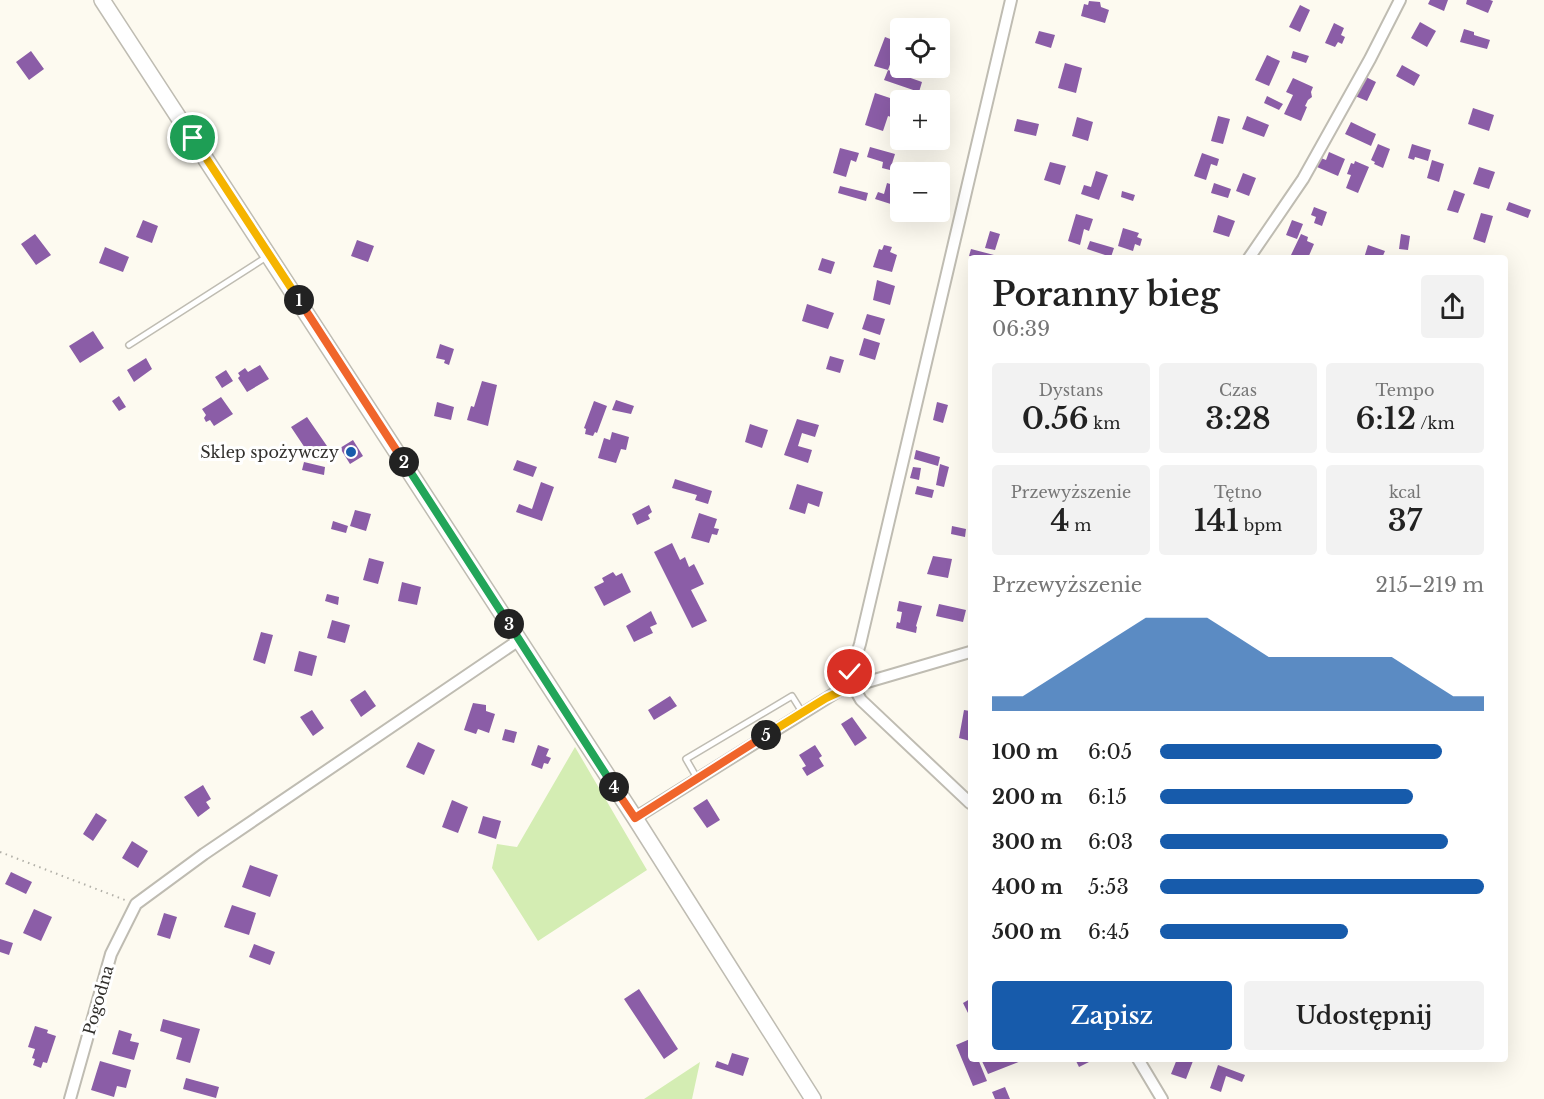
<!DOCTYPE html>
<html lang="pl">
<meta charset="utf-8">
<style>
body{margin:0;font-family:"Libre Baskerville",serif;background:#f2f2f2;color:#222;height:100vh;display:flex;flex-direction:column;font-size:22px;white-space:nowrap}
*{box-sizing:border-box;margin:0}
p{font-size:20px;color:#767676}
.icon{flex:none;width:33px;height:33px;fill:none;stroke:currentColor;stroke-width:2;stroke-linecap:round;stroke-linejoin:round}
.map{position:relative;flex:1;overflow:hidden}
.details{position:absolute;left:968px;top:255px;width:540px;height:807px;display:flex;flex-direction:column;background:#fff;border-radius:6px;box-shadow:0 6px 24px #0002}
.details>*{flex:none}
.tools{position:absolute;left:890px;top:18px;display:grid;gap:12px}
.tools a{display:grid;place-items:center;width:60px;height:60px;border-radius:6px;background:#fff;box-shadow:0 6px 24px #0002;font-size:30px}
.pin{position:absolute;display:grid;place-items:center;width:51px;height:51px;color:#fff;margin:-26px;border:3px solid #fff;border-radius:50%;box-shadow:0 2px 6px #0007}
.km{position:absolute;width:30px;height:30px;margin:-15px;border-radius:50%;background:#222;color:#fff;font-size:16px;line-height:30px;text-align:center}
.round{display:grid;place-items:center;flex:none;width:63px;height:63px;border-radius:6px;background:#f2f2f2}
.head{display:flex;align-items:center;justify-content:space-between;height:102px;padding:0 24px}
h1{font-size:33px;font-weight:600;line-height:45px}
.figures{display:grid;grid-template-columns:repeat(3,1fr);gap:9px;height:102px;padding:6px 24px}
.figures div{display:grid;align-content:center;border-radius:6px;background:#f2f2f2;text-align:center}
.figures b{font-size:30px;font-weight:600}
.figures small{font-size:16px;font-weight:400}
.figures p{font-size:16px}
.chart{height:168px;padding:12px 24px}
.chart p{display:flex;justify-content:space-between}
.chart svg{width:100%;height:108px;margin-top:6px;fill:#175bab;opacity:.7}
.button{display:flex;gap:12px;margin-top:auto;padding:12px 24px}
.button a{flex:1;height:69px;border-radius:6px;background:#175bab;color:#fff;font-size:24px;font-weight:600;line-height:69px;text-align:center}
.button a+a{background:#f2f2f2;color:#222}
ul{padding:0 24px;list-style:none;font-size:20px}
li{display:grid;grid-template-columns:96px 72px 1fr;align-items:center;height:45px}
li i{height:15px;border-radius:8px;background:#175bab}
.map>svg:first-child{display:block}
.green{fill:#d4edb3}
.building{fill:#8b5da7}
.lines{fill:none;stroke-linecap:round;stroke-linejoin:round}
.lane-casing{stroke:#bfbcb2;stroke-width:8}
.street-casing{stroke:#bfbcb2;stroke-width:14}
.secondary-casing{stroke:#bfbcb2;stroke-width:18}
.path{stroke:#b2b0a8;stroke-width:2;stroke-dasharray:1.5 4.5;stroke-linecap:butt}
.lane{stroke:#fff;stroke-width:5}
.street{stroke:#fff;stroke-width:10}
.secondary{stroke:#fff;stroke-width:15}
.split-1-casing{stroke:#fff;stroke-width:12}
.split-2-casing{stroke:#fff;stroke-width:12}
.split-3-casing{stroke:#fff;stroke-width:12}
.split-4-casing{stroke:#fff;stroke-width:12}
.split-5-casing{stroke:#fff;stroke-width:12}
.split-6-casing{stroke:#fff;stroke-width:12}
.split-1{stroke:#f5b400;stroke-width:8}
.split-2{stroke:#f0652b;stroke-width:8}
.split-3{stroke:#22a559;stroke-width:8}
.split-4{stroke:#22a559;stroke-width:8}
.split-5{stroke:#f0652b;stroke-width:8}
.split-6{stroke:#f5b400;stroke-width:8}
.poi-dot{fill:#175bab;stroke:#fff;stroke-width:2}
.labels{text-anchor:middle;stroke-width:6;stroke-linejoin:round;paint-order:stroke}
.poi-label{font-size:16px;fill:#32302d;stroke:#fff;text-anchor:end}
.street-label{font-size:16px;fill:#32302d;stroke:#fff}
</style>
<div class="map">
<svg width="1544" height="1099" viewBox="0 0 1544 1099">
<rect width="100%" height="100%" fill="#fdfaf0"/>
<path class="green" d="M575,747L647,870L538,941L492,868L497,844L517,847Z
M700,1062L692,1099H644Z"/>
<path class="building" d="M1430,0H1448L1444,11L1428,4Z
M1467,0H1490L1493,1L1488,13L1466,4Z
M1089,1L1100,2L1101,7L1109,10L1105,23L1081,16L1084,4L1088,5Z
M1300,5L1310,10L1300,32L1289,27Z
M1420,22L1436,31L1427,47L1411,38Z
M1334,23L1344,28L1341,35L1345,37L1342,44L1338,42L1335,47L1325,43Z
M1464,29L1474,32V35L1490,40L1487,49L1460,42Z
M1039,31L1055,35L1051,48L1035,43Z
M885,37L898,42L888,70L874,66Z
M31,51L44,69L29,80L16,62Z
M1293,51L1309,56L1306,63L1291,58Z
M1267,55L1280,61L1269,86L1255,80Z
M1065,63L1082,68L1076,93L1058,88Z
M1402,65L1420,75L1414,86L1396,76Z
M888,70L922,82L919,92L884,80Z
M1364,76L1376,82L1367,101L1355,96Z
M1293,78L1313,87L1311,92L1312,97L1308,100L1305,106L1307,107L1301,121L1284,114L1293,95L1286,92Z
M875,93L893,99L891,106L900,109L897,119L888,116L883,131L865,125Z
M1267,96L1283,104L1279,110L1264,103Z
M1473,108L1494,115L1489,131L1468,124Z
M1218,116L1230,119L1223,144L1211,141Z
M1247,116L1269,125L1264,137L1242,129Z
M1077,117L1093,122L1088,141L1072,136Z
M1017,119L1039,124L1036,136L1014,131Z
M1351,122L1376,134L1371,146L1345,134Z
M1378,144L1390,149L1383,168L1374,164L1375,162L1371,160Z
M1412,144L1431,150L1428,161L1415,157L1414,160L1408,158Z
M870,147L895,154L890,170L882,168L883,162L867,157Z
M840,148L859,153L856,162L851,160L846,177L833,173Z
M1329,152L1345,159L1338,176L1317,167L1321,158L1326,160Z
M1202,153L1219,159L1217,166L1211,164L1206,180L1194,176Z
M1432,160L1444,164L1439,182L1427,178Z
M1355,161L1369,167L1358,193L1346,188L1351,175L1347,174L1351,163L1354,164Z
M1050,162L1066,166L1060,185L1044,180Z
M1479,167L1495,172L1489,189L1473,184Z
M1096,171L1108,175L1099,200L1081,194L1084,185L1091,187Z
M1243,173L1256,178L1249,196L1236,191Z
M887,183L900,187L897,206L875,199L878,192L884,194Z
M1214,183L1231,189L1228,198L1211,193Z
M840,186L868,193L866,201L838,193Z
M1454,190L1465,194L1458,213L1447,210Z
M1122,191L1135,195L1133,201L1121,197Z
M1509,202L1531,210L1528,218L1506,210Z
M1314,207L1327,212L1322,226L1314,223L1316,217L1311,215Z
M1481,213L1493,216L1485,243L1473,239Z
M1076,214L1093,219L1089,231L1084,229L1080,245L1068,241Z
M1218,215L1235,221L1229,237L1213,232Z
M143,220L158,226L152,243L136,237Z
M1292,220L1303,224L1297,239L1286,235Z
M1123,228L1139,233L1137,237L1142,239L1140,246L1135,244L1133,251L1118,246Z
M990,231L1000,234L995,250L985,248Z
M35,234L51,255L36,265L21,244Z
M1301,234L1308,237L1307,241L1314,244L1308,258H1300L1291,255Z
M1401,234L1410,236L1408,250L1399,249Z
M357,240L374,246L368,262L351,256Z
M1090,241L1114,248L1111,257L1087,249Z
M884,245L892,247L890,252L897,255L892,272L873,267L879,249L882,250Z
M1368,245L1385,251L1382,258H1364Z
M105,247L129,257L123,272L99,263Z
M971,249L994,255L993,258L969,256Z
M822,258L835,262L831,274L818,270Z
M877,280L895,286L890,305L873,300Z
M807,304L834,313L828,329L802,321Z
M867,314L885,319L880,335L862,329Z
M93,331L104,348L80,363L69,346Z
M864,338L880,343L875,360L859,355Z
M440,344L454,349L449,365L444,363L445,360L436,358Z
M830,356L844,360L840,373L826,369Z
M146,358L152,369L134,382L127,370Z
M260,365L269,379L247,392L238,378L240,376L238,373L245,368L248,372Z
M226,370L233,381L222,388L215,377Z
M482,381L497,385L488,426L467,420L471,406L474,407Z
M119,396L126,407L119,411L112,401Z
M221,397L233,414L214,426L210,420L206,422L204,418L206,415L202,409Z
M616,400L634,406L631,414L612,410Z
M594,401L607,406L597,433L595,432L593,436L585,434L586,429L584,428Z
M437,402L454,407L451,420L434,416Z
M937,402L948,405L943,423L933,420Z
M307,417L327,446L311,457L291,427Z
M797,419L819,425L815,437L802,433L798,446L812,450L808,463L784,455Z
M750,424L768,430L762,448L745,442Z
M612,432L629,437L626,450L621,449L616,463L598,458L604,438L610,440Z
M353,440L363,456L350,464L340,448Z
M916,450L940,457L938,466L914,459Z
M517,460L537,467L533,477L513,470Z
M304,462L325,467L324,475L302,470Z
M940,464L949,467L944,487L936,485Z
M913,467L921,468L919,480L910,478Z
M675,479L712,491L708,504L695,500L697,495L672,488Z
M541,482L554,487L542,521L516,512L519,504L532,509Z
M797,484L823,492L819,507L808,503L805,514L789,509Z
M917,486L934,490L932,498L915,494Z
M649,505L652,512L648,515L650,519L637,525L632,514Z
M355,510L371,514L366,531L350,526Z
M699,513L717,519L714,528L719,529L717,535L712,534L709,543L691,538Z
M333,521L348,526L346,533L331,529Z
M952,526L966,529L965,537L951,534Z
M672,543L680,560L685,557L689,567L694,564L704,584L691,590L707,621L692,628L654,552Z
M933,556L952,559L948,578L927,574Z
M369,558L384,562L378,584L363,580Z
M613,572L616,576L622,573L631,592L604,606L594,587L604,582L602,578Z
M402,582L421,587L417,605L398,601Z
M327,594L339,597L338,605L325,601Z
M899,601L922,606L916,626L917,627L916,633L896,628L897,622L900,623L902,612L897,611Z
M939,604L966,610L963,622L936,616Z
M651,611L657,624L650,627L653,633L634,642L626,626Z
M332,620L350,625L345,643L327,638Z
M261,632L273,635L265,664L253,660Z
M299,651L317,656L312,676L294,671Z
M365,690L376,706L361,717L350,700Z
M670,696L677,706L654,720L648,710Z
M473,703L486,705V711L495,714L489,733L478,729L476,734L464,730Z
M312,710L324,728L313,736L300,717Z
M964,710L970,711V741L959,738Z
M852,717L867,738L855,746L841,724Z
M505,729L517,732L514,743L502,740Z
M418,742L435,750L424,775L406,767Z
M538,745L549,749L546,756L551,758L548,764L544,763L542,769L531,765Z
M815,745L822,756L819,758L824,766L807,776L802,768L806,766L799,755Z
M203,785L211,799L206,802L210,808L198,817L184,797Z
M707,799L720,820L707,828L693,808Z
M452,800L468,807L458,833L442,827Z
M96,813L107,820L93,841L83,834Z
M483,816L501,821L496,839L478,833Z
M132,841L148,851L138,868L122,858Z
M250,865L278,875L270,897L242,887Z
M11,872L32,882L26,894L5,884Z
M232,905L256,913L249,935L224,927Z
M34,909L52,917L41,941L23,933Z
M164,913L177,917L170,939L157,935Z
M0,939L13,943L9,955L0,952Z
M254,944L275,952L270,965L249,957Z
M639,989L678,1049L664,1059L624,999Z
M970,999V1017L963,1003Z
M163,1019L200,1029L190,1063L176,1059L182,1038L160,1031Z
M35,1026L48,1030L47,1033L56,1036L47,1063L43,1062L41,1068L33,1065L35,1059L32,1058L35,1049L28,1047Z
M119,1030L132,1034L130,1041L139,1043L134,1060L112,1054Z
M970,1039V1059H978L987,1081L973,1086L956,1045Z
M732,1053L749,1058L743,1076L715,1067L717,1061L728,1065Z
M981,1059H1026L988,1074Z
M1075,1059H1091L1089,1062L1079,1067Z
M1177,1059L1193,1061L1186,1079L1171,1074Z
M100,1061L131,1070L126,1088L117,1086L114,1097L91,1090Z
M1218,1065L1245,1075L1242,1082L1226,1076L1221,1092L1210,1088Z
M186,1078L219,1087L216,1098L183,1089Z
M1005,1087L1010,1099H995L992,1092Z"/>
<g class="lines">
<g class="lane-casing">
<path id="lane" d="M129,345L268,256
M697,778L686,759L792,696L802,712"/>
</g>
<g class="street-casing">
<path id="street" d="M1249,258L1303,179L1370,59L1400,0
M970,803L861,700L849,679L860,644L1011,0
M635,818L840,690L970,652
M1138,1059L1162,1099
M70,1099L111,954L136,904L204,854L519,640"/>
</g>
<g class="secondary-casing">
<path id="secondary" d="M102,0L635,818L813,1099"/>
</g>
<path class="path" d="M0,852L125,900"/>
<use href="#lane" class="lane"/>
<use href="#street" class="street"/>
<use href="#secondary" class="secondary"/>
</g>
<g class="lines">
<g class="split-1-casing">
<path id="split-1" d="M193,138L299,300"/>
</g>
<g class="split-2-casing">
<path id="split-2" d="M299,300L404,462"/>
</g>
<g class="split-3-casing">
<path id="split-3" d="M404,462L509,624"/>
</g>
<g class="split-4-casing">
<path id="split-4" d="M509,624L614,787"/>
</g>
<g class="split-5-casing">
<path id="split-5" d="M614,787L635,818L766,735"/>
</g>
<g class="split-6-casing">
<path id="split-6" d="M766,735L826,698L852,686L849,679L850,672"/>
</g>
<use href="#split-1" class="split-1"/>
<use href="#split-2" class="split-2"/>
<use href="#split-3" class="split-3"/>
<use href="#split-4" class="split-4"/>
<use href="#split-5" class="split-5"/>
<use href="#split-6" class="split-6"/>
</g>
<circle class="poi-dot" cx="351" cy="452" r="6"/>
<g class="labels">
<g class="poi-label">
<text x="339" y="458">Sklep spożywczy</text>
</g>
<g class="street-label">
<text transform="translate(98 1000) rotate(-74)" y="6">Pogodna</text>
</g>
</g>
</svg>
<div class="tools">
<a><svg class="icon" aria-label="locate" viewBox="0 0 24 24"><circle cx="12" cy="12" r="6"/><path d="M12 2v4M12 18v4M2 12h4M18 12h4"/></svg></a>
<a>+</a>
<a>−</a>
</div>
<div class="pin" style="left:193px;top:138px;background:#1e9e55"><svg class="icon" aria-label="arrive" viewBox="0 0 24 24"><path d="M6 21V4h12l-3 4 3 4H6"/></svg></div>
<div class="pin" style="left:850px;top:672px;background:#d93025"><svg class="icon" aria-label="check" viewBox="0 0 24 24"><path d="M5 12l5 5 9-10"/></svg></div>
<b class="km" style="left:299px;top:300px">1</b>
<b class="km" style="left:404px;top:462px">2</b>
<b class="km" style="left:509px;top:624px">3</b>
<b class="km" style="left:614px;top:787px">4</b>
<b class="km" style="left:766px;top:735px">5</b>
<section class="details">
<div class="head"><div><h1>Poranny bieg</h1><p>06:39</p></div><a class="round"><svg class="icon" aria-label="share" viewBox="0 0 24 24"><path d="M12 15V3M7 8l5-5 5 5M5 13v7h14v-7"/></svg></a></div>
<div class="figures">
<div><p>Dystans</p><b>0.56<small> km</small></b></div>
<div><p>Czas</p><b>3:28</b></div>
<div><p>Tempo</p><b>6:12<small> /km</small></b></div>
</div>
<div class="figures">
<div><p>Przewyższenie</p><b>4<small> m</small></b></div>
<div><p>Tętno</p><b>141<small> bpm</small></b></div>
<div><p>kcal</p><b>37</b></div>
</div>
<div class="chart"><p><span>Przewyższenie</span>215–219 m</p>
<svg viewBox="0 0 160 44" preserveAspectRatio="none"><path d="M0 44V38L10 38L20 30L30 22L40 14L50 6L60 6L70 6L80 14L90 22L100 22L110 22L120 22L130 22L140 30L150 38L160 38V44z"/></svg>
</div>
<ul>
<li><b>100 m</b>6:05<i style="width:87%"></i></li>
<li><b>200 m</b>6:15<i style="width:78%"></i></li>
<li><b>300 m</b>6:03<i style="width:89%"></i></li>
<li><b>400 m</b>5:53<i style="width:100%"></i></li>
<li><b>500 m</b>6:45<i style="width:58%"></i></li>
</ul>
<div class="button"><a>Zapisz</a><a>Udostępnij</a></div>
</section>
</div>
